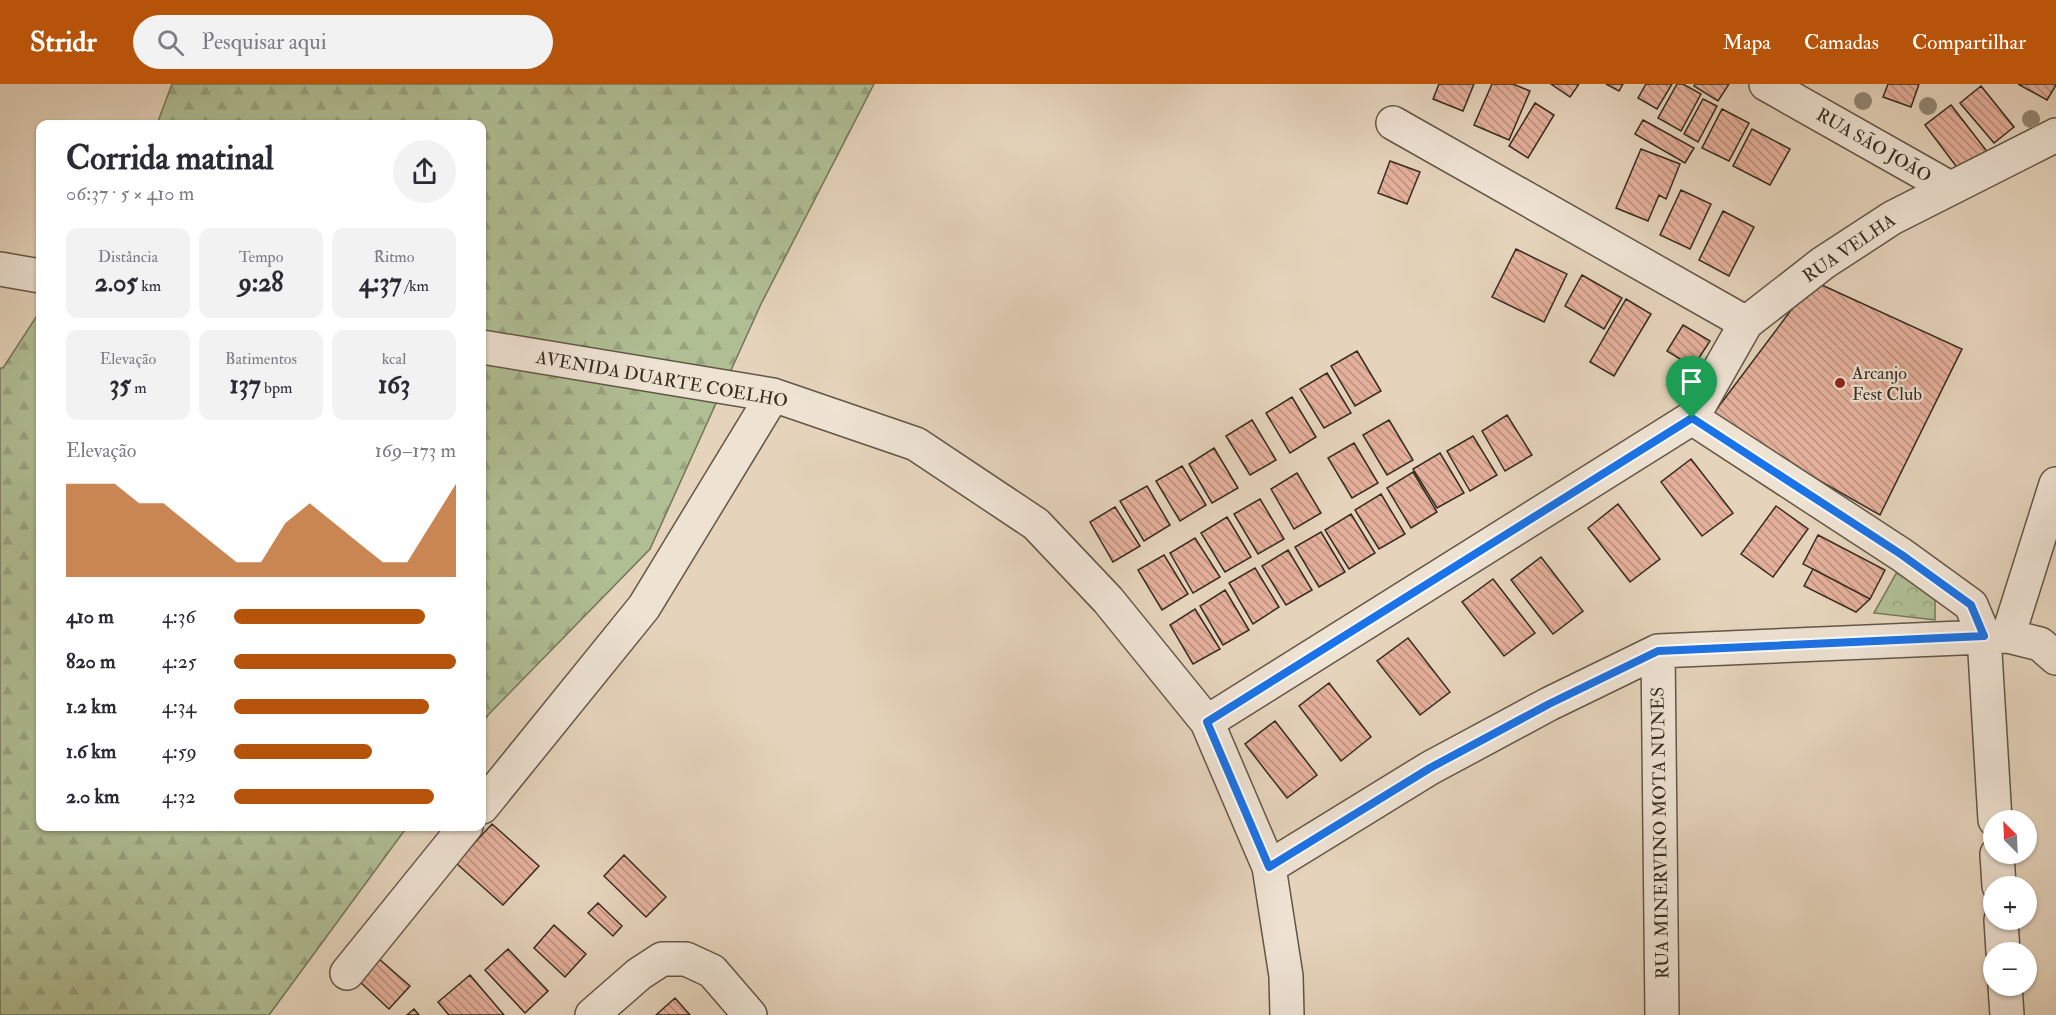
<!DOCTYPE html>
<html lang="pt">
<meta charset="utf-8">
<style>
body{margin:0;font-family:"IM FELL Double Pica",serif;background:#f2f2f3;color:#2b2b33;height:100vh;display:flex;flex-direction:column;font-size:22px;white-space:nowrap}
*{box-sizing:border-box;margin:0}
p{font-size:20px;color:#7c7c81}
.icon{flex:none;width:33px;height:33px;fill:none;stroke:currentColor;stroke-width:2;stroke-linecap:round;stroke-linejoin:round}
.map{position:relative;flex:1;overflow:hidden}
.details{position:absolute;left:36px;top:36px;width:450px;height:711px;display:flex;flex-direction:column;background:#fff;border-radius:12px;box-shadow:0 2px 4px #0004}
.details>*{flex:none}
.needle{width:39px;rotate:336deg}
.controls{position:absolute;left:1983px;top:726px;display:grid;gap:12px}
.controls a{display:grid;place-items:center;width:54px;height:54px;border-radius:50%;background:#fff;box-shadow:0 2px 4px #0004;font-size:30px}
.pin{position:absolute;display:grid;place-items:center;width:51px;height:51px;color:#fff;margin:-62px -26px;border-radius:50% 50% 50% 0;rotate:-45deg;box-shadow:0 0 6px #0007}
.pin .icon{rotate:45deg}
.round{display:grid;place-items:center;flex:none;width:63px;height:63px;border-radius:32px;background:#f2f2f3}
.summary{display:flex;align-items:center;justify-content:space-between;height:102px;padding:0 30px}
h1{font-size:33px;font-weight:700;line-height:45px}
.stats{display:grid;grid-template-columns:repeat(3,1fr);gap:9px;height:102px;padding:6px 30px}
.stats div{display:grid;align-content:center;border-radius:12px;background:#f2f2f3;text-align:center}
.stats b{font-size:26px;font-weight:700}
.stats small{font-size:16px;font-weight:400}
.stats p{font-size:16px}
.chart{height:168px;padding:12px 30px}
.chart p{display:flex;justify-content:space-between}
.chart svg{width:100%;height:108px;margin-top:6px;fill:#b45309;opacity:.7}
ul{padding:0 30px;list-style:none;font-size:20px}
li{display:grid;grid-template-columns:96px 72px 1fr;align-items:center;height:45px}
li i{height:15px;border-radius:8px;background:#b45309}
header{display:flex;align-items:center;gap:36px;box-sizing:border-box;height:84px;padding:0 30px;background:#b45309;color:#fff}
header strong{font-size:28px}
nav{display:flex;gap:33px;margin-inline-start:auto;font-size:21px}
.search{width:420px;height:54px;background:#f2f2f3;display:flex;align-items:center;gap:15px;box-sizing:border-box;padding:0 21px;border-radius:33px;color:#7c7c81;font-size:22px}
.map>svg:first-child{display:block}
.forest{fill:url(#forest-firs);stroke:#73755a;stroke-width:1.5}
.park{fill:url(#park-crowns);stroke:#73755a;stroke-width:1.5}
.building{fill:url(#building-back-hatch);stroke:#362c1f;stroke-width:1.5}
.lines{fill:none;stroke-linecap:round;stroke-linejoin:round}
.minor-casing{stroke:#625646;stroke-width:36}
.minor{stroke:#eee2d3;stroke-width:33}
.tree{fill:#928772}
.route-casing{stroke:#fff;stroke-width:12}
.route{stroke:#1a73e8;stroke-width:8}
.poi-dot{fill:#8f2418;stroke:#eee2d3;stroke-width:2}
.labels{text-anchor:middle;stroke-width:4.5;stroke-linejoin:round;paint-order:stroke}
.street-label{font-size:18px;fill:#362c1f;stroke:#eee2d3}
.poi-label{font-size:18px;fill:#362c1f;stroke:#eee2d3;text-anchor:start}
</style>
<header>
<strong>Stridr</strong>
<div class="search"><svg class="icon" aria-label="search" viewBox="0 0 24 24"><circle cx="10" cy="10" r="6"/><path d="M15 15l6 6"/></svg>Pesquisar aqui</div>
<nav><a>Mapa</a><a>Camadas</a><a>Compartilhar</a></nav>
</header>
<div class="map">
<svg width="2056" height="931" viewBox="0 0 2056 931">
<defs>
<pattern id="forest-firs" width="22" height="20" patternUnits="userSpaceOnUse" patternTransform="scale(1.5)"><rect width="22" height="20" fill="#b0be94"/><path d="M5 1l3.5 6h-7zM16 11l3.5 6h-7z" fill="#98a37f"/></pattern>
<pattern id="park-crowns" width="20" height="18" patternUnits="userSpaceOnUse" patternTransform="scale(1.5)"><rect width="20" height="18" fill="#b0be94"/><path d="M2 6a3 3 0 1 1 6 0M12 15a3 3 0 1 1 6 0" fill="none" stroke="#98a37f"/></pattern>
<pattern id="building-back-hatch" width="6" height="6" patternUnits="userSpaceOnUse" patternTransform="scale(1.5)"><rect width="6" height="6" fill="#e5b09b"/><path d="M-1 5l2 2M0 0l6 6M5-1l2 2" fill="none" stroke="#ba8f7e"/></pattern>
</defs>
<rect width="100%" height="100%" fill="#e5d3bb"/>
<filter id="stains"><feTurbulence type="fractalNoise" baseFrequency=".00333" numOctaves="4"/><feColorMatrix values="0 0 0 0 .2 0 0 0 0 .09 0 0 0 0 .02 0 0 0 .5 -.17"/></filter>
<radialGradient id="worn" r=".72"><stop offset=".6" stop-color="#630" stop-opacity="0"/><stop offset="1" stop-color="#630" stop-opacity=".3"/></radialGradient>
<path class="forest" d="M172,0H874L761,220L650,465L488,631L482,640V40H157Z
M40,227V742L407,743L269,931H0V284H3Z"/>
<path class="park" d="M1897,488L1935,504V536L1874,529Z"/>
<path class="building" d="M1439,0H1474L1463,27L1433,15Z
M1492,0H1513L1530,7L1509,56L1474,41Z
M1551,0H1579L1570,13Z
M1606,0H1623L1619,7Z
M1646,0H1672L1657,25L1638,14Z
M1677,0H1683L1701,10L1681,47L1658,34Z
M1695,0H1729L1718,17L1694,2Z
M1888,0H1919L1911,23L1883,13Z
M2018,0H2056V1L2047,16Z
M1981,2L2014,43L1994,59L1960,19Z
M1703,15L1717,22L1698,58L1684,50Z
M1535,19L1554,31L1528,74L1509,62Z
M1951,21L1989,70L1962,90L1925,41Z
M1722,25L1749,39L1729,77L1702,64Z
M1643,36L1694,64L1685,79L1635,50Z
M1752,45L1790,65L1770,101L1733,82Z
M1641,65L1680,80L1666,115L1659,111L1648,137L1616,124Z
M1390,77L1420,88L1407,120L1378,109Z
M1681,106L1711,120L1690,165L1660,151Z
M1723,127L1754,143L1729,192L1699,176Z
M1516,165L1567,190L1544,238L1492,213Z
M1582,191L1622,214L1604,245L1565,222Z
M1813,197L1962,265L1880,431L1710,334Z
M1626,215L1651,230L1614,292L1590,278Z
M1683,241L1710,257L1693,283L1667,267Z
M1357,267L1381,307L1355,322L1331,282Z
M1327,289L1351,329L1324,344L1300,305Z
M1292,313L1316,353L1290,369L1266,329Z
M1507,331L1532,371L1505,387L1482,347Z
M1252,336L1276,376L1250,391L1226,352Z
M1389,336L1413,376L1387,391L1363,351Z
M1473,352L1497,391L1470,407L1447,367Z
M1354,359L1378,399L1352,414L1328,374Z
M1214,364L1238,404L1212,419L1189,380Z
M1440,369L1464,409L1437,424L1413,385Z
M1691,375L1733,429L1702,452L1661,398Z
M1182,382L1206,421L1180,437L1156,397Z
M1413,388L1437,428L1411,444L1387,404Z
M1297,389L1321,429L1294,445L1271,405Z
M1147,402L1170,441L1144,457L1120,417Z
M1381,410L1405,450L1379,465L1355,426Z
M1260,415L1284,455L1258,470L1234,430Z
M1618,420L1660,475L1630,498L1588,444Z
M1776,422L1808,445L1773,493L1741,470Z
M1115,423L1140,462L1113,478L1090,438Z
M1351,430L1375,469L1349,485L1325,446Z
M1227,433L1251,473L1225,488L1201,449Z
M1321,448L1345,488L1319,503L1295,463Z
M1818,451L1885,486L1870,515L1803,480Z
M1195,454L1220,493L1193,509L1170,469Z
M1288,466L1312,506L1286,521L1262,482Z
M1164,471L1188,510L1162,526L1138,486Z
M1541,473L1583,527L1553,550L1511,496Z
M1255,484L1279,523L1253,540L1229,499Z
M1813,485L1870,515L1856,528L1804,502Z
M1493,495L1535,549L1504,572L1462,518Z
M1225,506L1249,546L1223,561L1200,522Z
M1195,525L1220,565L1193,580L1170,541Z
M1408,554L1450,608L1420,631L1377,577Z
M1329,599L1371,653L1341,677L1299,622Z
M1275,637L1317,691L1287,714L1245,660Z
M492,740L539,782L503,821L456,779Z
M624,771L666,813L646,833L604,792Z
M598,819L622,842L613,852L588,829Z
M554,841L586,870L565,893L534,864Z
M508,865L548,907L525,929L485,886Z
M378,874L410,902L389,925L358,896Z
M470,891L504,931H449L438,918Z
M675,914L690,931H656Z
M414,925L419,931H407Z"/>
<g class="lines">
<g class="minor-casing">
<path id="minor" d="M1766,0L1950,104
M1393,39L1746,239
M0,185L40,192
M482,263L773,311L916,360L1036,440L1108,516L1207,638L1269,783L1286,892L1287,931
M1692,334L1902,471L1971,521L1984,552L1995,736
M2008,552L2056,400
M1658,567L1662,931
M1207,638L1692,334L1746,239L1823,179L1892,134L2056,51
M482,723L644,523L773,311
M1997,770L1999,802
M1269,783L1430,684L1549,620L1658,567L2008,552L2040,560L2056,574
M2001,836L2003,868
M347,889L466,742
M2005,902L2007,931
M592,931L639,890L662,875H686L712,887L750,931"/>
</g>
<use href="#minor" class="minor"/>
</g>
<g class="tree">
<circle cx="1863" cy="17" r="9"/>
<circle cx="1928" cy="22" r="9"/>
<circle cx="2031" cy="35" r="9"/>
</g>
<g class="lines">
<g class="route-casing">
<path id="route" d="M1692,334L1902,471L1971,521L1984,552L1658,567L1549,620L1430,684L1269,783L1207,638Z"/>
</g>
<use href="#route" class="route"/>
</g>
<circle class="poi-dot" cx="1840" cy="299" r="6"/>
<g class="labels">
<g class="street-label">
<text transform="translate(1874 61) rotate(30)" y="6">RUA SÃO JOÃO</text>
<text transform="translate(1849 164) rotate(-34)" y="6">RUA VELHA</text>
<text transform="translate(662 295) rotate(10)" y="6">AVENIDA DUARTE COELHO</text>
<text transform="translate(1660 749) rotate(-91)" y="6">RUA MINERVINO MOTA NUNES</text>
</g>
<g class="poi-label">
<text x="1852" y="295">Arcanjo<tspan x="1852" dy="21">Fest Club</tspan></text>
</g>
</g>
<rect width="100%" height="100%" filter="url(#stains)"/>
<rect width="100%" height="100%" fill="url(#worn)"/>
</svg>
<div class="controls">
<a><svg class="needle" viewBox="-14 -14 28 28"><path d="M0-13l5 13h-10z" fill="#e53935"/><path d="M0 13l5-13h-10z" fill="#7c7c81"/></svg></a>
<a>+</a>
<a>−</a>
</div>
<div class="pin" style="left:1692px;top:334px;background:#1e9e55"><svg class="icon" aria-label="arrive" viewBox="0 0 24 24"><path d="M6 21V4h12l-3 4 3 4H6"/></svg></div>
<section class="details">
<div class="summary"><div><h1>Corrida matinal</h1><p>06:37 · 5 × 410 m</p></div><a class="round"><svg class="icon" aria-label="share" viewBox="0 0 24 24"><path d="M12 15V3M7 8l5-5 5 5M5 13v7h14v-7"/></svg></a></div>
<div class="stats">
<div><p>Distância</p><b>2.05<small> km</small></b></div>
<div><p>Tempo</p><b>9:28</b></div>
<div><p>Ritmo</p><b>4:37<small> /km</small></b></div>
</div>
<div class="stats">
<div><p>Elevação</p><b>35<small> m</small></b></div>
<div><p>Batimentos</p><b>137<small> bpm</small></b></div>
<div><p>kcal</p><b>163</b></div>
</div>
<div class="chart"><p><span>Elevação</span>169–173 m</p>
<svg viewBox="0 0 160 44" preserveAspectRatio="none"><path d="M0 44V6L10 6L20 6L30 14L40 14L50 22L60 30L70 38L80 38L90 22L100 14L110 22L120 30L130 38L140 38L150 22L160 6V44z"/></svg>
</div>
<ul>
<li><b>410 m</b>4:36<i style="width:86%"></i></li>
<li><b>820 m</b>4:25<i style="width:100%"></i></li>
<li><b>1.2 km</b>4:34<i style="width:88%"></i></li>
<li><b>1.6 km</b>4:59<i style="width:62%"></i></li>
<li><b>2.0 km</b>4:32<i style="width:90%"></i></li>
</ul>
</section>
</div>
